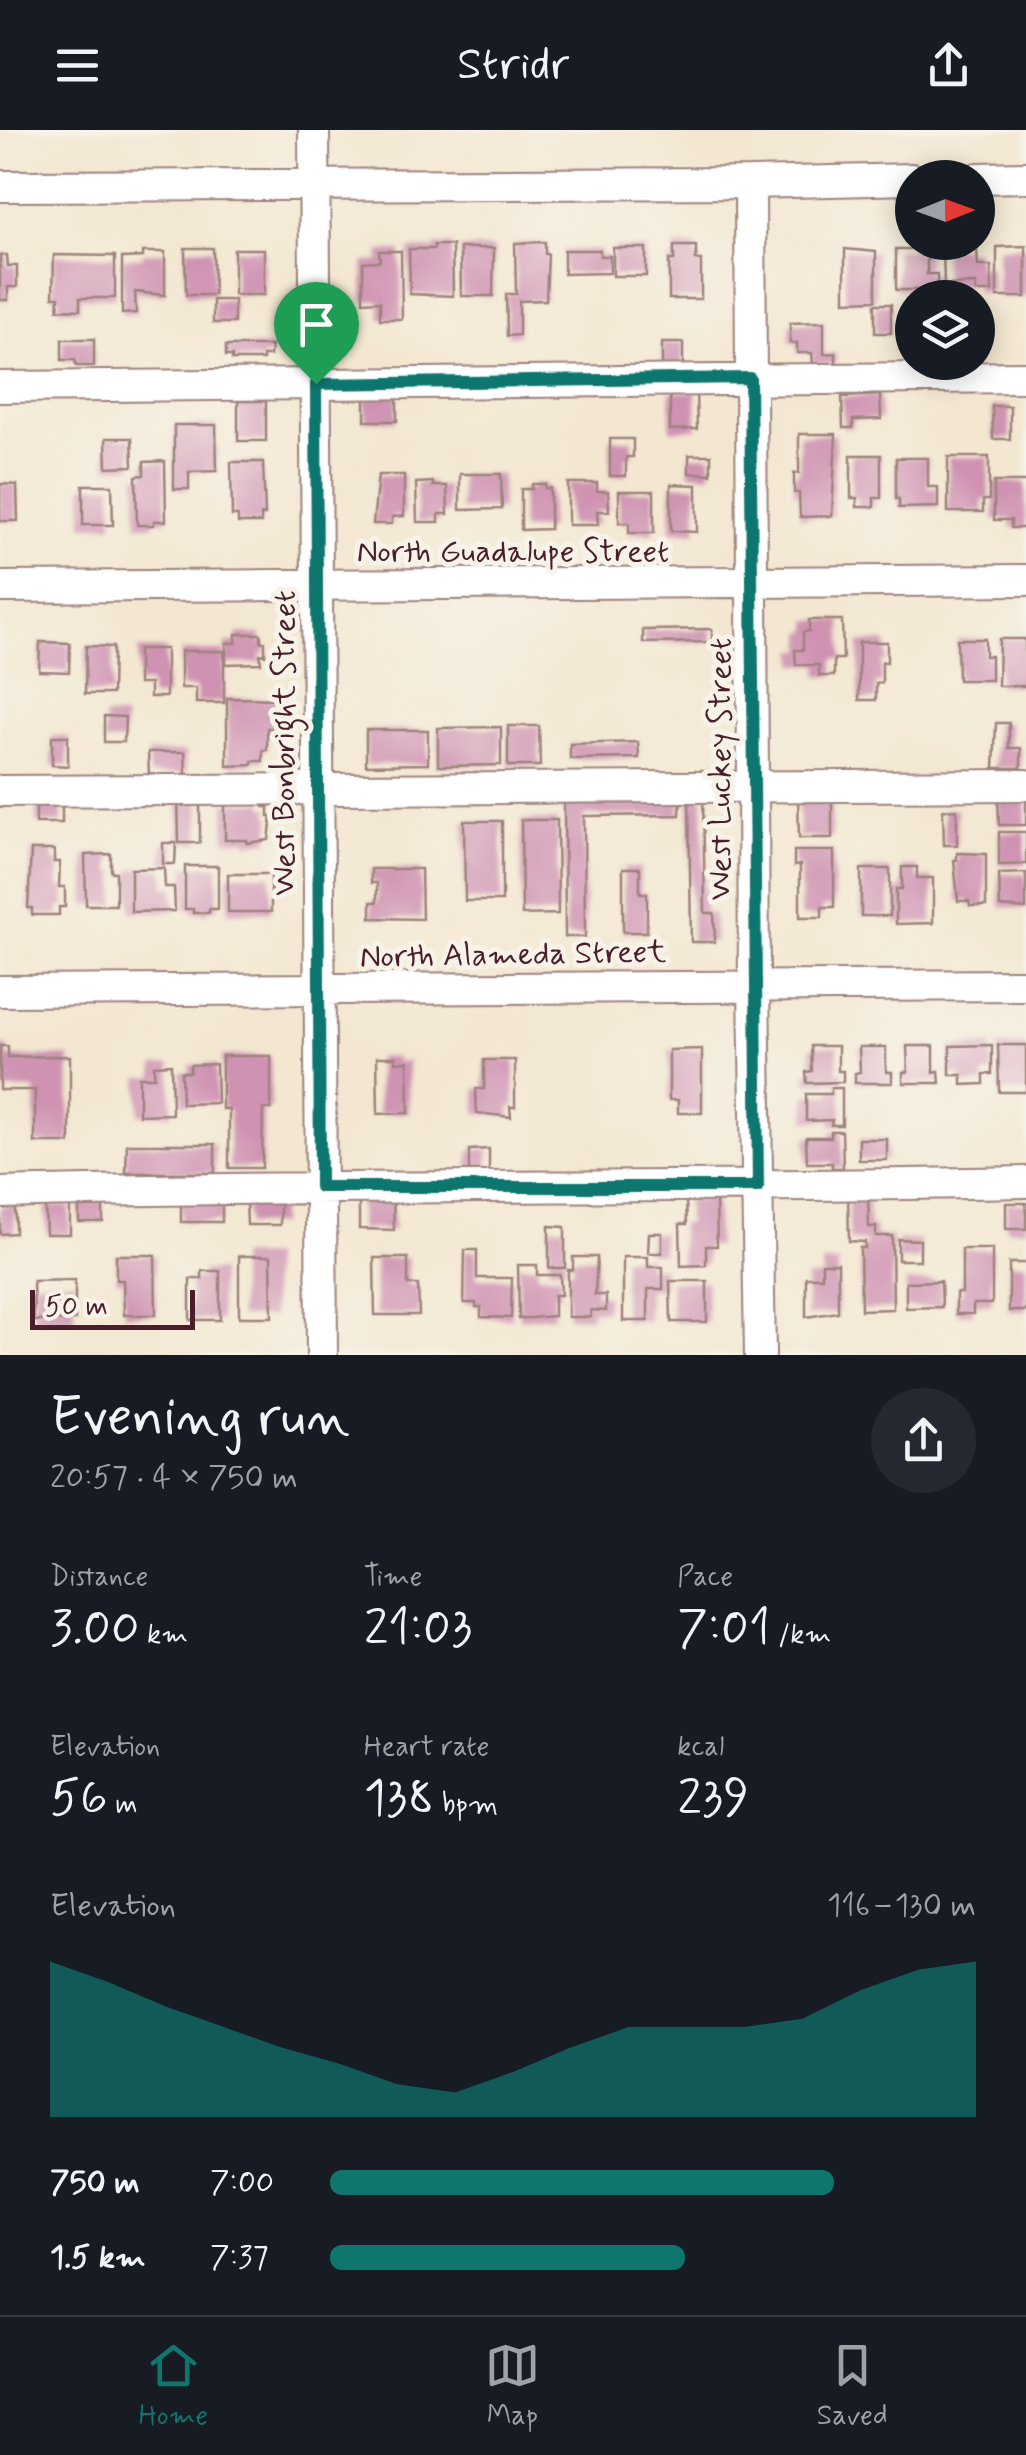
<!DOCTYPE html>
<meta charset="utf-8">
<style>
body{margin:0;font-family:Mynerve,sans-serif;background:#242831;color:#f1f3f6;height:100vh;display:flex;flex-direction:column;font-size:38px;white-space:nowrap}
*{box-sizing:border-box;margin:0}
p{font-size:32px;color:#9ea1a6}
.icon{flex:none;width:55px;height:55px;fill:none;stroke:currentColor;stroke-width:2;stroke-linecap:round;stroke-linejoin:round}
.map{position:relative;height:1225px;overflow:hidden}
.panel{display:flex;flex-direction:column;background:#171b24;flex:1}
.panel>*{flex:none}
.needle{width:65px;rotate:89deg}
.controls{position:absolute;left:895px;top:30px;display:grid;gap:20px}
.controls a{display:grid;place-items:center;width:100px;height:100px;border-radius:50%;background:#171b24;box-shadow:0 5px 25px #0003;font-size:50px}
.scale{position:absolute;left:30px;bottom:25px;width:165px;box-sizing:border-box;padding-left:10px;border:5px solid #4a1f2b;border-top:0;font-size:28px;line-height:35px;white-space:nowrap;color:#4a1f2b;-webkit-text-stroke:8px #f7f3e8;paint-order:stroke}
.pin{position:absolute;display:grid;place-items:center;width:85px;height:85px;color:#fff;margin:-102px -42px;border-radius:50% 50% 50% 0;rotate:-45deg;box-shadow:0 0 10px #0007}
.pin .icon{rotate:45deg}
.round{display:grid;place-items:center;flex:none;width:105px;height:105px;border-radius:52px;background:#242831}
.overview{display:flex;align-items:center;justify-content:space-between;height:170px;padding:0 50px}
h1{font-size:55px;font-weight:600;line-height:75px}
.stats{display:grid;grid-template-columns:repeat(3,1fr);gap:15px;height:170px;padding:10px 50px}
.stats div{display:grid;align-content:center}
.stats b{font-size:50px;font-weight:600}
.stats small{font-size:28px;font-weight:400}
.stats p{font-size:28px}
.chart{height:280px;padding:20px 50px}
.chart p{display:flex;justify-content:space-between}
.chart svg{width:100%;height:180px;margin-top:10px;fill:#0f766e;opacity:.7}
ul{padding:0 50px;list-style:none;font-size:32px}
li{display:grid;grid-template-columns:160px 120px 1fr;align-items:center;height:75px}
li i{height:25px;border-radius:12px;background:#0f766e}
header{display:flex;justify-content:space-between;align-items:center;height:130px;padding:0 50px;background:#171b24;font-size:45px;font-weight:600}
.menu{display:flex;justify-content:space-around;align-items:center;height:140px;border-top:2px solid #363941;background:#171b24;font-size:28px;color:#9ea1a6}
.menu a{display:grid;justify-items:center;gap:5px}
.menu .current{color:#0f766e}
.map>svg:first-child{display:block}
.building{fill:#cf92b2}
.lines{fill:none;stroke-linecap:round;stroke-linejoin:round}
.minor-casing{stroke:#9e837e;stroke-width:34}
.minor{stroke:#fff;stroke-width:30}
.route-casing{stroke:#fff;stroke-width:20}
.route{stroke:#0f766e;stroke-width:12}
.labels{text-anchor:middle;stroke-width:10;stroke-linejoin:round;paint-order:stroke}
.street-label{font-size:32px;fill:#4a1f2b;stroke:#f7f3e8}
</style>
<header><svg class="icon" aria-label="menu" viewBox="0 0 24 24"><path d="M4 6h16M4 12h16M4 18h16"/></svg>Stridr<svg class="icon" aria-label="share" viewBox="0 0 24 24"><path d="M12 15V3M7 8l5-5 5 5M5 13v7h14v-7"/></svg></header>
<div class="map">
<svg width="1026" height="1225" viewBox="0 0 1026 1225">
<rect width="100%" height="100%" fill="#f7f3e8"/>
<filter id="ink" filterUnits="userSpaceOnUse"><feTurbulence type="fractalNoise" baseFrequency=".01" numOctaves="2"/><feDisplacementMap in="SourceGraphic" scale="20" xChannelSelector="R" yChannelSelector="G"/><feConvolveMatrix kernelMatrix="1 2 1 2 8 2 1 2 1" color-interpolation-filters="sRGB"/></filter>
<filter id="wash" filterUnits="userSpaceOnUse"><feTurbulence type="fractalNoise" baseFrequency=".0048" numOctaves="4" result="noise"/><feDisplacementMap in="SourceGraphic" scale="40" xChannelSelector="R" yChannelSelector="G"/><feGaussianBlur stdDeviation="2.25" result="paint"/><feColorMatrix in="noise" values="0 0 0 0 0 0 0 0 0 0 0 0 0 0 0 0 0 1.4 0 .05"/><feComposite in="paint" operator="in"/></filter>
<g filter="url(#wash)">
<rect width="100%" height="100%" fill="#f3e7d1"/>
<g id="blocks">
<path class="building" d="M545,112V124H548L546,170L519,171V205L507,206L506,164H516L515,113Z
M434,115H452L453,166L410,164L409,119H434Z
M674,116H696V130H701V169H669V130H674Z
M1026,116V167H997V117Z
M964,117V120H977L978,136H991L992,162H976V154L944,155L943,118Z
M185,118H213L214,165H186Z
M460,118H494L493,166H461Z
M613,118H646V146H613Z
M234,119H264V165H234Z
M845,119L876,122V170L845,171Z
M896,119H927V144H937V163H927V160H896Z
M564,120H600V126H610V143L564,144Z
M379,121H401L402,189H380V171L363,172V132L380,131Z
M143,122H165V165L135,162L136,183L122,184V128L143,127Z
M0,125H7L8,136H17V157H8V170H0Z
M54,125L115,126V168H80V180L58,179L59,167H53Z
M213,170H234V193H213Z
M875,174H891V203H875Z
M824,192V224L836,223V234H813L812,223H797V213H790V193Z
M62,209H94V236H76L75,230H62Z
M662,213H683V236H662Z
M226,216H271L270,226H263V230H232V226H226Z
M696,261L697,299L670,300V262Z
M365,264H397V291H365Z
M880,265L881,289L853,290V298H843L842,267Z
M238,271H266V311H238Z
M992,276H1010V309H993Z
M174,295H216L217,341L189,342V359H174Z
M799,304H836L832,386L800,387L799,363H794V343H799Z
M106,308H132L133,336L107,337Z
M610,309H633V327H626V346H610Z
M689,325H711V344L689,343Z
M851,325H881V368H874V377H857V368H851Z
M948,327H989V370H983V382H948Z
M896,328H928V357H938V377L899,378V369H896Z
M165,331L166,391H154V395H137L136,346L144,345V332Z
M231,332H263L265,385H261V393H238V386H232Z
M460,344H501L502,379L460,380Z
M378,345H404V386L392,387V394H373Z
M433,352V356H447L448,384H439V392H417L416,353Z
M994,352H1026V398H1011V390H994Z
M568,353H597V361H608L609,381H597L598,395H568Z
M0,354L17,355L18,391H0Z
M532,354H545V358H550V399L521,400V359H532Z
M671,354L697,355V402L671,401Z
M83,355H112L113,395H83Z
M619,361H654V403H629V393H619Z
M809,490H842L843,529H834V546H819V535H796L795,520H803V502L809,501Z
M712,499V512L643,513V500Z
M236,504H261V512H265V525L260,524L261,533L226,534V513H236Z
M957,509H985V526H991V550H958Z
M999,509H1025L1026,556H998Z
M40,512L70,513L69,542L39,541Z
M859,512H887V532H882V553H876V570H859Z
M86,516L113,517L112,564H85Z
M138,519H166V567H150V554H138Z
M181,521H224V573H196V558H181Z
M227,568L280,569V598H267V620H263V631H252V635L227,636Z
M104,586L125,587L124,612H104Z
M996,593H1009V618H1021V638H994Z
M508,596H539L540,636H508Z
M501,597V635L438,636V598Z
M366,600H428V634L366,635Z
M52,606H68V636L52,635Z
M638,612L639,628L570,629V614Z
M148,622H185L186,644L149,645Z
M998,661H1026V695H999Z
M832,665V708H799L798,666Z
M689,666H703L705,783H714L715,812H691Z
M178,667H200V713H179Z
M681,668L680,685L584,686L585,807H565L564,669Z
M225,672H263L264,677H269V686H272L269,710L247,713V710H225Z
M36,674H62V693H36Z
M957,679V715H944L943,680Z
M521,690H557L558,784L522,785Z
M464,691H502V771H465Z
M999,702H1026V734L999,735Z
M163,713H176L175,734H163Z
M31,720H54V732H60L59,757H65V777H59V785H32V778H28Z
M794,721H834V777H822V787H800V735L794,736Z
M957,723L986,724V776H970L969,771H958L954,730H957Z
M111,724V742H116V775H86L85,725Z
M185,736H218V779H209V783H193V779H185Z
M902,737H917V748H933V793L896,794V759H902Z
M164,738L165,757H174L175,781L131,782V739Z
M623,738H640V763H647V802H623Z
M371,739H421L422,789L371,788V772H377V753H371Z
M861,739H890V786H861Z
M1026,743V779L1000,777L999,744Z
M228,744H271V782H228Z
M992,915V944H984V954L962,955V945H950V916Z
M998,915H1026V962H999Z
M0,916H8V927L70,926V1013H35V960H0Z
M811,916H838V941H843V952L807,953L806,942L812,941Z
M907,916H934V942L939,941L940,953H903V942H908Z
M859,917H886V942H892V953H855V943L860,942Z
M702,919V983H678V970H669V920Z
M222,926H271V979H263L262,1038H229V979H222Z
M377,927H396V932L408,931L409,983L378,984Z
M484,930H515V977H510L511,987L477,983L476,959H484Z
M171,934L172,984L139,985V947H154V935Z
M216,934L217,973L182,974L181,942H190V935Z
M831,958H842V995H831L832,990L806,991V964H831Z
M831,1001H842L843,1038H832V1033H807L806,1007H831Z
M859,1009H887V1030H859Z
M127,1014H215V1043H126Z
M489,1019V1042H469V1020Z
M848,1064H868L869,1097H876V1106H892L893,1179L861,1180L860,1118H865V1112L849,1111Z
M359,1066H393L394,1100L359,1099Z
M181,1068H222V1092H181Z
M246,1068H280V1095H247Z
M79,1069H103V1092H79Z
M716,1069L717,1116H706V1135L681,1136L680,1094H687L686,1070Z
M1006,1073H1026V1099H1006Z
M0,1076H15V1103L0,1104Z
M45,1076H70V1104H46Z
M549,1096L565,1097V1138H549Z
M649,1103H662V1123H648Z
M898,1109L920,1110V1130H898Z
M962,1119H992V1174H973V1184H956V1163H962Z
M465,1120H477V1148H512L511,1188L481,1187V1177H476V1173H464Z
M116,1125H155L156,1185H124L123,1150H116Z
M239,1126H271L272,1187H239Z
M573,1127H597L595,1165H606V1181L591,1180V1187H568V1140H573Z
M623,1127H648V1137H663V1159H648V1191H623Z
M374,1128H408V1155H418L419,1185H375Z
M822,1133H838V1182L806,1187V1147H822Z
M1009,1133H1026V1181H1009Z
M518,1135H537V1145H560L561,1165H554V1186L519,1189Z
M202,1141H220V1190H190V1149H202Z
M75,1150V1190L34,1191L33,1151Z
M670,1151H707V1192H671Z
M941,1151L942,1177L906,1178V1152Z"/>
</g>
</g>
<g filter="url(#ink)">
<use href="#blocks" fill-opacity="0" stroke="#9e837e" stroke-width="2.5"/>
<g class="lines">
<g class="minor-casing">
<path id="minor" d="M314,0L322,1225
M978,48L1026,47
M750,53L754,856L760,1225
M0,56L750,53L912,49
M0,257L1026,247
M0,457L1026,450
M0,661L1026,655
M0,861L1026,855
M0,1063C342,1054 684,1059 1026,1052"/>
</g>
<use href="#minor" class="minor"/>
</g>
</g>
<g class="lines" filter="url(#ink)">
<g class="route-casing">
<path id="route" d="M750,248L758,1057H320L316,254Z"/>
</g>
<use href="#route" class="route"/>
</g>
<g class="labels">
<g class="street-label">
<text x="513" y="431">North Guadalupe Street</text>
<text transform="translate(283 613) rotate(-90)" y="11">West Bonbright Street</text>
<text transform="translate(719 639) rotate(-90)" y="11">West Luckey Street</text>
<text transform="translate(513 823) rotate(-1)" y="11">North Alameda Street</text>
</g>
</g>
</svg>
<div class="controls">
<a><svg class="needle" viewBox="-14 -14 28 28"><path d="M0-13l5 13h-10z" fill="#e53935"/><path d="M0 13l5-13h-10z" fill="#9ea1a6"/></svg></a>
<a><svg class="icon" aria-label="layers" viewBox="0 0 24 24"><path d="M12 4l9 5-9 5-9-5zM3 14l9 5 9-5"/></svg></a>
</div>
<div class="scale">50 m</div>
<div class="pin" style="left:316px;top:254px;background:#1e9e55"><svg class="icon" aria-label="arrive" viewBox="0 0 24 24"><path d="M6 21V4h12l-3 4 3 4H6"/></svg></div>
</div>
<section class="panel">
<div class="overview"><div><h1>Evening run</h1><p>20:57 · 4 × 750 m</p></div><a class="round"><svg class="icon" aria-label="share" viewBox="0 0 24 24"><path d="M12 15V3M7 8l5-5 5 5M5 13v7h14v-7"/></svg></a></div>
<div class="stats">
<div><p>Distance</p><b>3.00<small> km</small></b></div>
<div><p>Time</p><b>21:03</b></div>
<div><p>Pace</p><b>7:01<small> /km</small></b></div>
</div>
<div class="stats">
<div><p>Elevation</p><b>56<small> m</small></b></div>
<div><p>Heart rate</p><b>138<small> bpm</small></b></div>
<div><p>kcal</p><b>239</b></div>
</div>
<div class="chart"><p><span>Elevation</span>116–130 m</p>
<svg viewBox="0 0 160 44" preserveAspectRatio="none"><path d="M0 44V6L10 11L20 17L30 22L40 27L50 31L60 36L70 38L80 33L90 27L100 22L110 22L120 22L130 20L140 13L150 8L160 6V44z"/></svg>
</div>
<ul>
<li><b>750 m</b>7:00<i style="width:78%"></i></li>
<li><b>1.5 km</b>7:37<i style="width:55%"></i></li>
</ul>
</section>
<nav class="menu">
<a class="current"><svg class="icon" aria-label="home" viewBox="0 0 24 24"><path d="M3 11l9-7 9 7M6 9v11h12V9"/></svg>Home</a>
<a><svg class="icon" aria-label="map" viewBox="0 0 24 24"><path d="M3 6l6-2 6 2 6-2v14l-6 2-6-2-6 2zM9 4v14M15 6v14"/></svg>Map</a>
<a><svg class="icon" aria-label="saved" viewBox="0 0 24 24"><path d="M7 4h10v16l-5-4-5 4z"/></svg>Saved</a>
</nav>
